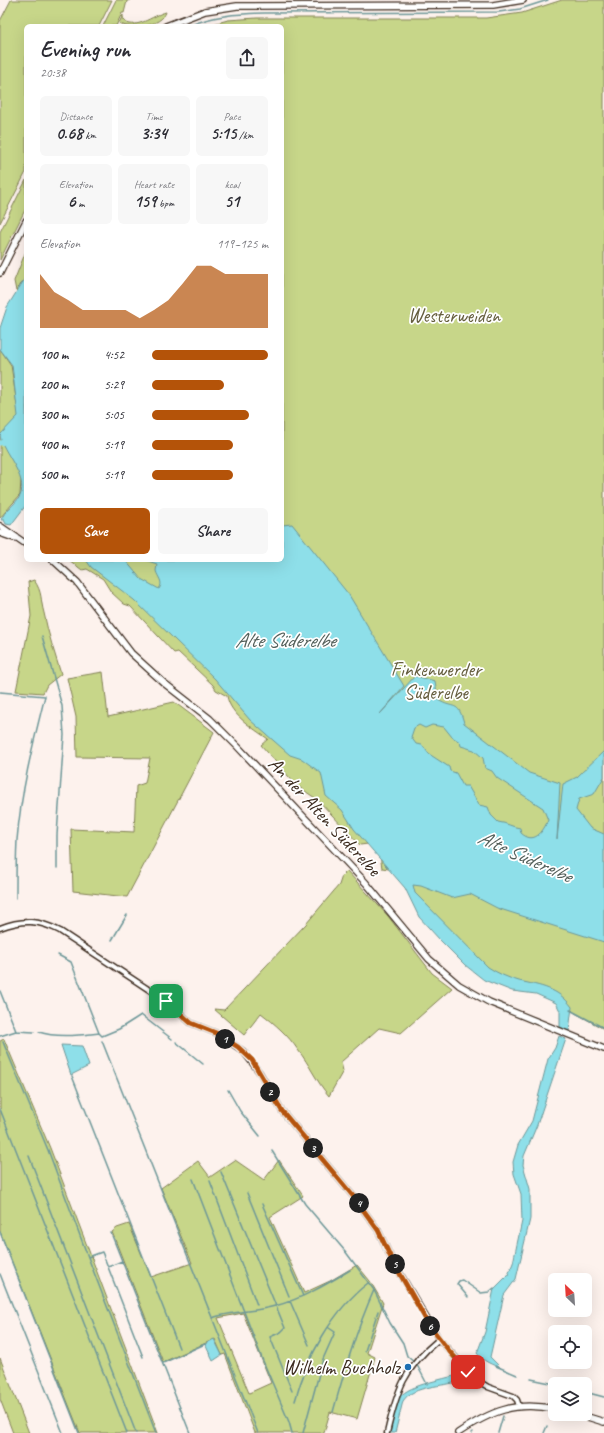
<!DOCTYPE html>
<meta charset="utf-8">
<style>
body{margin:0;font-family:Caveat,sans-serif;background:#f7f7f7;color:#2b2b33;height:100vh;display:flex;flex-direction:column;font-size:15px;white-space:nowrap}
*{box-sizing:border-box;margin:0}
p{font-size:13px;color:#7c7c81}
.icon{flex:none;width:22px;height:22px;fill:none;stroke:currentColor;stroke-width:2;stroke-linecap:round;stroke-linejoin:round}
.map{position:relative;flex:1;overflow:hidden}
.side{position:absolute;left:24px;top:24px;width:260px;height:538px;display:flex;flex-direction:column;background:#fff;border-radius:6px;box-shadow:0 4px 16px #0002}
.side>*{flex:none}
.needle{width:26px;rotate:335deg}
.fabs{position:absolute;left:548px;top:1273px;display:grid;gap:8px}
.fabs a{display:grid;place-items:center;width:44px;height:44px;border-radius:6px;background:#fff;box-shadow:0 4px 16px #0002;font-size:20px}
.pin{position:absolute;display:grid;place-items:center;width:34px;height:34px;color:#fff;margin:-17px;border-radius:8px;box-shadow:0 2px 6px #0006}
.km{position:absolute;width:20px;height:20px;margin:-10px;border-radius:50%;background:#222;color:#fff;font-size:11px;line-height:20px;text-align:center}
.round{display:grid;place-items:center;flex:none;width:42px;height:42px;border-radius:6px;background:#f7f7f7}
.summary{display:flex;align-items:center;justify-content:space-between;height:68px;padding:0 16px}
h1{font-size:22px;font-weight:800;line-height:30px}
.stats{display:grid;grid-template-columns:repeat(3,1fr);gap:6px;height:68px;padding:4px 16px}
.stats div{display:grid;align-content:center;border-radius:6px;background:#f7f7f7;text-align:center}
.stats b{font-size:17px;font-weight:800}
.stats small{font-size:11px;font-weight:400}
.stats p{font-size:11px}
.chart{height:112px;padding:8px 16px}
.chart p{display:flex;justify-content:space-between}
.chart svg{width:100%;height:72px;margin-top:4px;fill:#b45309;opacity:.7}
.action{display:flex;gap:8px;margin-top:auto;padding:8px 16px}
.action a{flex:1;height:46px;border-radius:6px;background:#b45309;color:#fff;font-size:16px;font-weight:800;line-height:46px;text-align:center}
.action a+a{background:#f7f7f7;color:#2b2b33}
ul{padding:0 16px;list-style:none;font-size:13px}
li{display:grid;grid-template-columns:64px 48px 1fr;align-items:center;height:30px}
li i{height:10px;border-radius:5px;background:#b45309}
.map>svg:first-child{display:block}
.green{fill:#c7d689;stroke:#818054;fill-rule:evenodd}
.water{fill:#8edfe9;stroke:#6d9798;fill-rule:evenodd}
.lines{fill:none;stroke-linecap:round;stroke-linejoin:round}
.stream{stroke:#6d9798;stroke-width:1.5}
.canal{stroke:#8edfe9;stroke-width:5}
.street-casing{stroke:#3b2a1e;stroke-width:7}
.secondary-casing{stroke:#3b2a1e;stroke-width:8}
.street{stroke:#fff;stroke-width:4}
.secondary{stroke:#fff;stroke-width:5.5}
.route-casing{stroke:#fff;stroke-width:8}
.route{stroke:#b45309;stroke-width:5}
.poi-dot{fill:#1f6fb2;stroke:#fff;stroke-width:1.5}
.labels{text-anchor:middle;stroke-width:3.5;stroke-linejoin:round;paint-order:stroke}
.park-label{font-size:20px;fill:#655e3e;stroke:#fff}
.street-label{font-size:20px;fill:#3b2a1e;stroke:#fff}
.poi-label{font-size:20px;fill:#3b2a1e;stroke:#fff;text-anchor:end}
.water-label{font-size:21px;font-style:italic;fill:#54605b;stroke:#fff}
</style>
<div class="map">
<svg width="604" height="1433" viewBox="0 0 604 1433">
<rect width="100%" height="100%" fill="#fdf2ed"/>
<filter id="ink" filterUnits="userSpaceOnUse"><feTurbulence type="fractalNoise" baseFrequency=".025" numOctaves="2"/><feDisplacementMap in="SourceGraphic" scale="8" xChannelSelector="R" yChannelSelector="G"/><feConvolveMatrix kernelMatrix="1 2 1 2 8 2 1 2 1" color-interpolation-filters="sRGB"/></filter>
<g filter="url(#ink)">
<path class="green" d="M11,0H112L99,26H26V172L0,223V21Z
M116,0H130L127,1L124,13H122L116,26H103Z
M562,0H604V1029L575,1013L558,998L494,976L437,924L395,870L382,868L380,856L368,844L360,845L318,800L296,785L261,745L268,739C253,728 230,715 227,696L216,690L213,685L178,652L174,653L130,606L124,604L111,592L103,579L87,569L82,570L69,560H282V26H206L228,20L257,18H486L522,13Z
M166,12C162,26 130,31 119,23L123,15V20C134,32 153,15 166,12Z
M26,180V208L0,260V232Z
M26,251V277L16,291L14,281Z
M0,349L11,365L18,411L26,406L20,495L0,518Z
M34,580C43,593 40,599 44,613C48,634 55,654 61,674L47,685L43,693L16,691L31,616L28,582Z
M103,672L108,717L174,702L214,732L127,897L73,891L71,829L134,832L136,786L145,783L150,758L77,757L76,717L67,678Z
M347,871L388,916L432,973L452,988L401,1033L379,1028L341,1062L343,1071L329,1096C316,1081 310,1065 298,1050C288,1035 275,1024 261,1013L244,1035L214,1009L224,1010L306,924L339,885L342,876Z
M4,1039L50,1148L158,1433H80L0,1232V1041Z
M235,1160L264,1180L279,1160L303,1196L270,1217L304,1293L330,1281L357,1265L370,1281L383,1303L367,1353L375,1357L357,1419L330,1412L324,1433H255L225,1354L222,1355L215,1339L163,1362L112,1232L117,1228L129,1224L151,1277L192,1263L161,1188L198,1161L210,1177ZM243,1313L271,1383L249,1393L218,1318Z
M0,1358L29,1433H13L0,1399Z"/>
<path class="water" d="M26,277V505L11,525L6,524L4,520H1C4,511 15,505 20,496C29,476 1,451 0,435L18,416L12,365L0,349V328L7,307Z
M292,524L349,595L404,686L380,714L415,676L435,681L438,700C454,710 458,700 464,723L529,773L560,783L557,839L563,784L577,777L604,751V777L594,794L579,799L576,810L590,828L604,834V942L497,908L470,894L452,898L421,886L413,885L415,893L488,967C497,973 508,978 519,981C541,986 558,988 572,1007L569,1031L560,1027V1011L556,1003L536,994L512,991L484,980L465,965L440,940L419,917L405,888L354,829L342,810L326,796L321,773L302,759L290,755L250,720L215,679L134,600L91,567L86,560H125L141,579L159,589C164,582 158,578 156,571L157,564L145,560H282V525ZM419,725L425,728L432,725L444,727L452,737L460,742L461,746L474,750L483,758L485,768L492,771L497,778L543,808L548,820C543,832 534,845 521,833L520,828C512,827 507,823 498,822L491,815L488,807L479,805L468,786H463L456,773L450,771L449,767L429,754L422,745L416,744L411,737L414,728Z
M559,1036L566,1039L537,1125L524,1156L523,1165L530,1189V1219L516,1279L504,1295L490,1357L501,1368C493,1365 482,1361 477,1353L485,1332L494,1289L508,1275L513,1263L522,1221L521,1194L514,1174L513,1162L518,1145L532,1121L548,1059L555,1048Z
M61,1045L82,1046L89,1066L71,1075Z
M214,1339L222,1355L213,1361L205,1344Z
M463,1373L465,1375L463,1379L462,1377L459,1378L460,1381C444,1387 413,1385 403,1401L395,1433H390C393,1422 393,1406 400,1397C409,1384 448,1379 463,1373Z"/>
<g class="lines">
<path class="stream" d="M189,26C213,15 238,14 264,13L499,12L520,9L548,0
M42,636L62,706L64,735L57,835V868
M0,692L45,696C33,744 21,791 17,840C16,859 16,879 16,898
M112,940L127,915
M58,955L71,962L99,1033
M0,991L16,1031
M570,1010L604,1028
M39,1032C57,1038 80,1035 99,1033L102,1036L119,1029L141,1015L172,1039
M0,1036L16,1031L34,1032
M102,1041L258,1433
M3,1042L48,1150L88,1257L102,1252L108,1267L122,1261
M176,1042L203,1064
M72,1076L179,1348
M228,1090L240,1111L260,1136
M0,1109L127,1433
M272,1151L305,1204L345,1251L374,1290L390,1323L403,1343L407,1356L417,1365L427,1384
M29,1156L136,1433
M221,1172L285,1328L281,1332L270,1337L292,1391
M193,1179L263,1361L289,1422L292,1433
M210,1181L257,1305
M247,1193L289,1296
M262,1204L303,1296
M0,1232L79,1433
M111,1233L190,1433
M88,1257L156,1433
M108,1267L143,1357
M0,1274L63,1433
M468,1297L457,1284L459,1281L462,1280L481,1293L489,1292L494,1288
M290,1301L309,1345
M212,1318C233,1311 254,1312 275,1306C302,1299 327,1284 350,1270
M365,1351L378,1311
M163,1363L205,1344
M496,1366L517,1375
M531,1379L555,1384
M585,1392L604,1397
M295,1401C307,1357 332,1311 368,1283
M333,1412C345,1369 356,1331 374,1290
M303,1433L323,1359L335,1332L329,1328
M472,1433L473,1432
M498,1433L503,1416
M544,1433L547,1426"/>
<path class="canal" d="M0,443L9,441"/>
<g class="street-casing">
<path id="street" d="M0,928C23,919 39,920 60,931L166,1001L191,1023L216,1033L243,1051L260,1073L282,1111L353,1196L378,1230L391,1258L439,1339L475,1379L488,1387L513,1396L517,1400L519,1406
M387,1433C397,1390 404,1368 439,1339"/>
</g>
<g class="secondary-casing">
<path id="secondary" d="M166,26L205,11L237,6L493,5L523,0
M0,273L26,221
M0,526L26,544
M0,533L14,538
M53,560L77,582L131,653L164,683L210,719L238,747L366,883L429,959L459,985L489,1002L604,1049
M578,1414L604,1422
M458,1433C491,1411 515,1401 555,1409"/>
</g>
<use href="#street" class="street"/>
<use href="#secondary" class="secondary"/>
</g>
</g>
<g class="lines" filter="url(#ink)">
<g class="route-casing">
<path id="route" d="M166,1001L191,1023L216,1033L238,1047L252,1060L282,1111L353,1196L378,1230L391,1258L429,1325L450,1352L468,1372"/>
</g>
<use href="#route" class="route"/>
</g>
<circle class="poi-dot" cx="408" cy="1367" r="4"/>
<g class="labels">
<g class="park-label">
<text x="454" y="322">Westerweiden</text>
<text x="436" y="676">Finkenwerder<tspan x="436" dy="23">Süderelbe</tspan></text>
</g>
<g class="street-label">
<text transform="translate(325 816) rotate(47)" y="7">An der Alten Süderelbe</text>
</g>
<g class="poi-label">
<text x="400" y="1374">Wilhelm Buchholz</text>
</g>
<g class="water-label">
<text x="285" y="647">Alte Süderelbe</text>
<text transform="translate(525 856) rotate(24)" y="7">Alte Süderelbe</text>
</g>
</g>
</svg>
<div class="fabs">
<a><svg class="needle" viewBox="-14 -14 28 28"><path d="M0-13l5 13h-10z" fill="#e53935"/><path d="M0 13l5-13h-10z" fill="#7c7c81"/></svg></a>
<a><svg class="icon" aria-label="locate" viewBox="0 0 24 24"><circle cx="12" cy="12" r="6"/><path d="M12 2v4M12 18v4M2 12h4M18 12h4"/></svg></a>
<a><svg class="icon" aria-label="layers" viewBox="0 0 24 24"><path d="M12 4l9 5-9 5-9-5zM3 14l9 5 9-5"/></svg></a>
</div>
<div class="pin" style="left:166px;top:1001px;background:#1e9e55"><svg class="icon" aria-label="arrive" viewBox="0 0 24 24"><path d="M6 21V4h12l-3 4 3 4H6"/></svg></div>
<div class="pin" style="left:468px;top:1372px;background:#d93025"><svg class="icon" aria-label="check" viewBox="0 0 24 24"><path d="M5 12l5 5 9-10"/></svg></div>
<b class="km" style="left:225px;top:1039px">1</b>
<b class="km" style="left:270px;top:1092px">2</b>
<b class="km" style="left:313px;top:1148px">3</b>
<b class="km" style="left:359px;top:1203px">4</b>
<b class="km" style="left:395px;top:1264px">5</b>
<b class="km" style="left:430px;top:1326px">6</b>
<section class="side">
<div class="summary"><div><h1>Evening run</h1><p>20:38</p></div><a class="round"><svg class="icon" aria-label="share" viewBox="0 0 24 24"><path d="M12 15V3M7 8l5-5 5 5M5 13v7h14v-7"/></svg></a></div>
<div class="stats">
<div><p>Distance</p><b>0.68<small> km</small></b></div>
<div><p>Time</p><b>3:34</b></div>
<div><p>Pace</p><b>5:15<small> /km</small></b></div>
</div>
<div class="stats">
<div><p>Elevation</p><b>6<small> m</small></b></div>
<div><p>Heart rate</p><b>159<small> bpm</small></b></div>
<div><p>kcal</p><b>51</b></div>
</div>
<div class="chart"><p><span>Elevation</span>119–125 m</p>
<svg viewBox="0 0 160 44" preserveAspectRatio="none"><path d="M0 44V11L10 22L20 27L30 33L40 33L50 33L60 33L70 38L80 33L90 27L100 17L110 6L120 6L130 11L140 11L150 11L160 11V44z"/></svg>
</div>
<ul>
<li><b>100 m</b>4:52<i style="width:100%"></i></li>
<li><b>200 m</b>5:29<i style="width:62%"></i></li>
<li><b>300 m</b>5:05<i style="width:84%"></i></li>
<li><b>400 m</b>5:19<i style="width:70%"></i></li>
<li><b>500 m</b>5:19<i style="width:70%"></i></li>
</ul>
<div class="action"><a>Save</a><a>Share</a></div>
</section>
</div>
